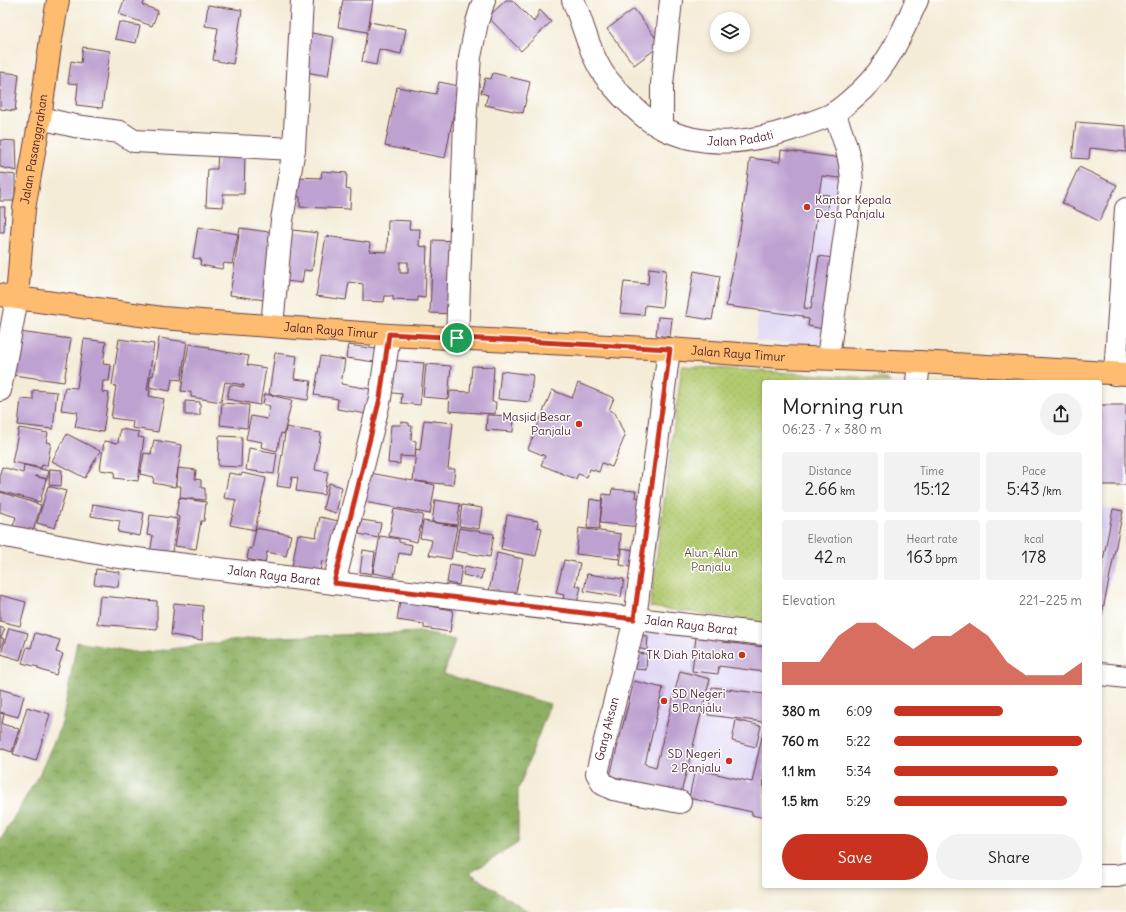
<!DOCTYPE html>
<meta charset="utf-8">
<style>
body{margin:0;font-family:Delius,sans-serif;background:#f2f2f2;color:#222;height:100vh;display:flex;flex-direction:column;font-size:15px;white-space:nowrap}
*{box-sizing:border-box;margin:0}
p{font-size:13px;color:#767676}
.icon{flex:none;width:22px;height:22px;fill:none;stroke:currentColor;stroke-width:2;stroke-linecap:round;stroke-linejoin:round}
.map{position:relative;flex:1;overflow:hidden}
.details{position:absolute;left:762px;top:380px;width:340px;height:508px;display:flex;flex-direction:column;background:#fff;border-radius:4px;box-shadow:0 2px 6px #0003}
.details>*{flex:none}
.buttons{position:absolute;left:710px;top:12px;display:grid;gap:8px}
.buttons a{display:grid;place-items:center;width:40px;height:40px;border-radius:50%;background:#fff;box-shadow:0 2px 6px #0003;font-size:20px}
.pin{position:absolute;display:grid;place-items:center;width:34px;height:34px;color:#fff;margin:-17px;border:2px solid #fff;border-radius:50%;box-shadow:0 1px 4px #0007}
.round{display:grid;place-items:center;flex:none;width:42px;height:42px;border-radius:21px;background:#f2f2f2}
.overview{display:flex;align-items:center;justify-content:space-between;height:68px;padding:0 20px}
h1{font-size:22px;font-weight:600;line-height:30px}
.stats{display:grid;grid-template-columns:repeat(3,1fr);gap:6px;height:68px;padding:4px 20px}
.stats div{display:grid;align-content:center;border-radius:4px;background:#f2f2f2;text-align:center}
.stats b{font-size:17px;font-weight:600}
.stats small{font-size:11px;font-weight:400}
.stats p{font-size:11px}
.chart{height:112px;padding:8px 20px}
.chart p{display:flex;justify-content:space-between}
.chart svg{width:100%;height:72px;margin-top:4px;fill:#c8321e;opacity:.7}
.button{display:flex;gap:8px;margin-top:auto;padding:8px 20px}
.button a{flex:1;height:46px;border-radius:24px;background:#c8321e;color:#fff;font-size:16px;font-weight:600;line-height:46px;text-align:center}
.button a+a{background:#f2f2f2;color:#222}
ul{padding:0 20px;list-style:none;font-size:13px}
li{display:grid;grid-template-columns:64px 48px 1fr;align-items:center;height:30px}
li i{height:10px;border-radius:5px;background:#c8321e}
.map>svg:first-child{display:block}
.built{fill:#dfd5f5}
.forest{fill:url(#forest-crowns);stroke:#6c6746}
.park{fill:url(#park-dots);stroke:#7e754e}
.building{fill:#bda1d0;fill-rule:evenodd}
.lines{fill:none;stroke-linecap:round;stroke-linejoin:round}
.minor-casing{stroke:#643e45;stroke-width:24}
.major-casing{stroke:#643e45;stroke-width:24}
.minor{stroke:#fff;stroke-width:22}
.major{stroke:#fdbc6f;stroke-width:22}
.route-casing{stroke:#fff;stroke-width:8}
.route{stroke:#c8321e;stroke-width:5}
.poi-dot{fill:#c8321e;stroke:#fff;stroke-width:1.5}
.labels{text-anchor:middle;stroke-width:3;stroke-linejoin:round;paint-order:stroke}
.street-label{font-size:12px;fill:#4a1f2b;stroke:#fff}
.poi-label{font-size:12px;fill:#4a1f2b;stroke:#fff;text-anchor:end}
.park-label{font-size:12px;fill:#695340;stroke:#fff}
</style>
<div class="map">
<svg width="1126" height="912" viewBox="0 0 1126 912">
<defs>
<pattern id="forest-crowns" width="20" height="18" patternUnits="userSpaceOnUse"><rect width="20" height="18" fill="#8daf62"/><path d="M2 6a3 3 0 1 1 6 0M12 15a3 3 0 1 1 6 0" fill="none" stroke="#758e51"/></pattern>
<pattern id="park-dots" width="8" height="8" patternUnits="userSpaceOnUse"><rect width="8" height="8" fill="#b2cb70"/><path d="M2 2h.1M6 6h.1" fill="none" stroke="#9bae61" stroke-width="1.8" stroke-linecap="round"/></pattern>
</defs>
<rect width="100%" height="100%" fill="#fff"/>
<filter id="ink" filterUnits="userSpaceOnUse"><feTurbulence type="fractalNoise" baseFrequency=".025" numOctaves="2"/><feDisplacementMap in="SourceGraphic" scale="8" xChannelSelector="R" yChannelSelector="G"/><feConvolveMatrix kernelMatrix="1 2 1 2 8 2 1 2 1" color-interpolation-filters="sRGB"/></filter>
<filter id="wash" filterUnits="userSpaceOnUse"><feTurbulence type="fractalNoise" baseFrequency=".012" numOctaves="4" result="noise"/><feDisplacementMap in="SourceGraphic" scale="16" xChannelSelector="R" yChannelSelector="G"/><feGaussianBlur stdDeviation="0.9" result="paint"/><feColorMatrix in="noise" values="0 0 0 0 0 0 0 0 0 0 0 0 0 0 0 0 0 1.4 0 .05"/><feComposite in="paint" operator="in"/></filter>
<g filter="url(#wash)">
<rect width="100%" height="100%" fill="#f4ecd7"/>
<path class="built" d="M781,150L843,159L836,260L822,346L755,341Z
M1100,507L1123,511L1100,628Z
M635,627L696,633L692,671L718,674L723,639L764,644V818L685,801L605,775Z"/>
<path class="forest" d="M420,632L455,640L444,674L550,704L518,790V843L470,873L529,912H0V841L40,773L62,723L77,642L140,653L254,638Z"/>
<path class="park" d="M682,366L886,379L890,382H764V622L650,607Z"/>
<g id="blocks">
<path class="building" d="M124,0H145L143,5L158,11L152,26L119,14Z
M343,0H373L368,30L370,22L406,29L401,54L379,49L376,65L362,62L367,32L338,27Z
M506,0H512L534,22L540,10L551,22L521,51L488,17Z
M208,5L242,10L233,64L213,60L218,28L205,26Z
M634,9L661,45L634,65L607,29Z
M119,22L140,26L136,43L115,39Z
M311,33L334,37L328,76L306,72Z
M83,47L110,51L102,108L76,105L78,84L68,83L71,61L81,63Z
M0,72L19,74L15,111L0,109Z
M493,73L530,82L523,113L485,105L488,95L481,93L485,78L491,79Z
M439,82L459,86L445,158L385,146L397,87L436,94Z
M1076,122L1126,126V152L1090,148L1089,159L1072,158Z
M0,140L16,141L17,171L0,167Z
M781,150L842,158L840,178L822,176L819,194L829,195L826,215L817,214L804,308L811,309L819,256L833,258L823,329L808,326L809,319L803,318V316L726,306L740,231L750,158L780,162Z
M218,152L245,153L244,194H223V207L206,206L208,169H217Z
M1079,167L1117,185L1099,221L1062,203Z
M322,171L347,173L346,189L351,190L350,209L300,207V197L296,196L297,177L321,178Z
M0,173L15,175V201H0Z
M0,207H5L4,232H0Z
M388,220L410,221L409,229H420L419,246L427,247L425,298L418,297V301L393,300V296H385L384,302L363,301V284L349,282L346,300L316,296L326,236L370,243L369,251L387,252ZM400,262H408V273H400Z
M198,227L238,234L232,264L224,263L222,269L200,265L201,259L193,258Z
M240,228L276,233L265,300L230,295Z
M285,229L318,233L312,271L304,270L302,283L278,280Z
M433,240L456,241L454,314L430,313Z
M649,268L666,270L662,307L645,305L644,315L620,313L624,282L648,284Z
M694,271L720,276L712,320L686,316Z
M658,317L672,318L670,337L656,335Z
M19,332L71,339L64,382L13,375Z
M159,338L187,342L181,380L172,379L170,391L149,387L151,375L153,376Z
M84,339L106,342L103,364L111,365L109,381H103L102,392L109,393L103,432L75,427L78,412L61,410L65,387L77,388Z
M119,339L154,344L147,390H150L149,396L164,399L158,432L132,428L133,421L111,418L116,386L112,385Z
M189,344L209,347V349L249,356L247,365L266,368L260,405L227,399L230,385L244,387V385L225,382L221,402L191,397V392L181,391Z
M348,345L384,350L382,363L346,358Z
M275,353L297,356L294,379L311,381L308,400L269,394Z
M321,356L345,360L341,384L377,390L373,415L337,409L338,399L314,395Z
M388,360L424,363L420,405L401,403L402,394L385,392Z
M426,364L451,366L448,399L423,397Z
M472,366L494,367L492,402H496L495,414L449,411L450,391L470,392Z
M501,371L533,375L530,402L498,399Z
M578,383L614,398L609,410L615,413L625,436L612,467L602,463L599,472L590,469L587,477L578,474L576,479L541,465L545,456L528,449L552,390L572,398Z
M33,390L57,392L53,429L18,425L21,399L33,400Z
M265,394L292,400L284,434L281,433L277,451L261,447L262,442L246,439L251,416L267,419L270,406L263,404Z
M185,401L200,402V415H185Z
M222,403L249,405L247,428L220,425Z
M1100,405H1126V485H1100Z
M487,415L514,416L513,432L486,430Z
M424,420L453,423L448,469H455L453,485L415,481L435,485L430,514L359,501L365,472L413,481L416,449L420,450Z
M401,422L409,423V426H412L411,440L416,441L415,457L400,456V464L388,463L391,425H400Z
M286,427L321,433L315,470L328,472L324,495L296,491L298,478L292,477L290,488L277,486Z
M19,428L48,433L46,442L51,443L47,466L42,465L41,468L12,462Z
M120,429L139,432L138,437L144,438L138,481L114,478L115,472L100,470L104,441L118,443Z
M67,434L100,451L85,478L52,461Z
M219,436L242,437L241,467L218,466Z
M154,440L182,445L175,487L153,483L154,477L140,474L144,453L151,454Z
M249,448L277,453L274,474L246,470Z
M24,465L49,471L47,479L35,476L46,479L40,502L0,491V473L2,467L23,473Z
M178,468L196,470L195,479L201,480V488H205V500L180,498L181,486H177Z
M50,469L62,470L61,486L49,485Z
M229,473L241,475L242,473L266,478L255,530L230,525L236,500L224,498Z
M329,483L342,487L336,513L323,509Z
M48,486L66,491L55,528L37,523Z
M612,489L636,491L635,497L643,498L641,527L600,523L603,494L611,495Z
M0,492L41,505L31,538L11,532L16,517L0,512Z
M179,498L206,502L204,521H201L196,549L175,546L180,517L176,516Z
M590,499L602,501L599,529L587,528Z
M435,500L460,504L457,525L432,522Z
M93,504L144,513L140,536L118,532L120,521L91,516Z
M462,505L482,508L479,529L459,526Z
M394,509L423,515L417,542L389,536Z
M1113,509L1123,511L1100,624V576Z
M150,515L178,519L171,557L150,553L153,536L147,535Z
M507,515L538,521L537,527L542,528L536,556L501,549Z
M320,517L343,522L336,563L322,560L320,572L292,566L298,534L316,537Z
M362,520L381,523L378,538L359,534Z
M423,521L457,526L451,559L429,555L432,540L420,538Z
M256,528L291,535L286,556L267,552L265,563L247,559L249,548L252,549Z
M459,528L494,534L490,557L455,551Z
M579,528L621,534L619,559L576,554Z
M380,536L399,539V542L412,545L410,555L399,553L394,577L373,573Z
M622,548L639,551L636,568L620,565Z
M363,550L375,552L372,574L360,572Z
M497,553L523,559L515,596L489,591Z
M564,560L580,563L575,586L581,587L576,607L562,603L564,595L556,593Z
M450,564L462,566L459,585L447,583Z
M465,566L483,570L481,579L463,575Z
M96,569L120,572L118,587L94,584Z
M587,574L624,579L621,597L584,591Z
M0,595L26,602L20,626L0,621Z
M100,596L157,601V629L97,624Z
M400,601L453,610L450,632L424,628V624L397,620Z
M174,603L203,606L202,640L171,635Z
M0,627L5,629L1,638L4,639L0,650Z
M9,628L28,633L20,660L1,654Z
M35,633L60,640L56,652L63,654L56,675L38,669V667L22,663L27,647L31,648Z
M637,635L648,636L647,650L635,648Z
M696,637L723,640V642L764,647V672L719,666L718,674L692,671Z
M637,653L647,654L646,670L635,669Z
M680,671L710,679L681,793L610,776L634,681L663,688L645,764L656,767Z
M712,687L764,694V722L708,715Z
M0,689L24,696L18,717L0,712Z
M27,707L50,714L36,761L13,754Z
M0,713L4,714L2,724L19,729L12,752L0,748Z
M736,720L761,726L756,747L732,741Z
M763,732L764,818L752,815V812L689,798L695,769L752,782Z"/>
</g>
</g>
<g filter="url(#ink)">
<use href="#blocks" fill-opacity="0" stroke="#643e45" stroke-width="1"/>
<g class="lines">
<g class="minor-casing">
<g id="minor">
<path id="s1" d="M573,0C583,23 588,49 601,70C606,79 615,88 622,96C634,108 647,121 662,128C704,149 749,143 792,129C805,124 822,120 834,113C844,107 854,97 862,90C889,64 902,33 917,0"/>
<path d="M40,118L75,126L120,132L134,141L294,149"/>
<path d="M662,128V84L671,0"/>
<path d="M272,326L282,220L294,149L302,0"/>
<path d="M457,338L465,122L470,57L477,22L484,0"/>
<path d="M669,349L635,619L597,773L603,784L613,789L680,802"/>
<path d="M828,358L852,182C851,157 843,136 834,113"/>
<path d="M1115,374L1126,209"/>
<path d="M917,382L919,362"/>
<path d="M0,390L17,298"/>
<path id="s2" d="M0,535L112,556L334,583L764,634"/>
<path d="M334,583L380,398L389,335"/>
<path d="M1100,674L1126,677"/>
<path d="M1100,876H1117L1126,874"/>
</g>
</g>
<g class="major-casing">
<g id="major">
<path id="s3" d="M0,295L17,298L162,318L389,335L669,349L781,357L919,362L1126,374"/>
<path id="s4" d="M17,298L24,209L40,118L51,39L58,0"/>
</g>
</g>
<use href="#minor" class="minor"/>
<use href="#major" class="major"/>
</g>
</g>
<g class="lines" filter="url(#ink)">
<g class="route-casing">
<path id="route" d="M389,334L670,349L634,619L334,583L380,398Z"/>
</g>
<use href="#route" class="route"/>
</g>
<g class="poi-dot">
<circle cx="807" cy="207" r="4"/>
<circle cx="579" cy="424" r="4"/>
<circle cx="742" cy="655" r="4"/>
<circle cx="664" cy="701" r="4"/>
<circle cx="729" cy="761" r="4"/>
</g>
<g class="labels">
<g class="street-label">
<text dy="4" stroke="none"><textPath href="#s1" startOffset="241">Jalan Padati</textPath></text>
<text dy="4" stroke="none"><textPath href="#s4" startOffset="150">Jalan Pasanggrahan</textPath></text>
<text dy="4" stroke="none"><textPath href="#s3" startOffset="333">Jalan Raya Timur</textPath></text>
<text dy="4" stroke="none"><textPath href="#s3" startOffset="741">Jalan Raya Timur</textPath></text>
<text dy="4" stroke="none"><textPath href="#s2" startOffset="277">Jalan Raya Barat</textPath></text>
<text dy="4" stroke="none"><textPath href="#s2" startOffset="697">Jalan Raya Barat</textPath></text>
<text transform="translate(607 729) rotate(-76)" y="4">Gang Aksan</text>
</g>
<g class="poi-label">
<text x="815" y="204" text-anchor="start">Kantor Kepala<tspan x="815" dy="14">Desa Panjalu</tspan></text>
<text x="571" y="421">Masjid Besar<tspan x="571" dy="14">Panjalu</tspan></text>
<text x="734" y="659">TK Diah Pitaloka</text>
<text x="672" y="698" text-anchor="start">SD Negeri<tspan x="672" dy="14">5 Panjalu</tspan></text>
<text x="721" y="758">SD Negeri<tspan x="721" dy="14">2 Panjalu</tspan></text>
</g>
<g class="park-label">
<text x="711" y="557">Alun-Alun<tspan x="711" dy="14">Panjalu</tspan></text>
</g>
</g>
</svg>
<div class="buttons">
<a><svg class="icon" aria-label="layers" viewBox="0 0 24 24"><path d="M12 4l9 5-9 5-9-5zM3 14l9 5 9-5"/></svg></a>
</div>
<div class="pin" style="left:457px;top:338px;background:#1e9e55"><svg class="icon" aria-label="arrive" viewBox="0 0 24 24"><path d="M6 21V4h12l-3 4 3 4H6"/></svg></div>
<section class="details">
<div class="overview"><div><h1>Morning run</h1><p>06:23 · 7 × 380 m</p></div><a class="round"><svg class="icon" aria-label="share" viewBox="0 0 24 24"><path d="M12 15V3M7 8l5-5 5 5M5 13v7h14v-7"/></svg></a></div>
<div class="stats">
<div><p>Distance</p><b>2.66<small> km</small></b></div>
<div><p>Time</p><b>15:12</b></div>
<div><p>Pace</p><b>5:43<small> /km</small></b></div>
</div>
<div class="stats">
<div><p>Elevation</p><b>42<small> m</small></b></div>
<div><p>Heart rate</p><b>163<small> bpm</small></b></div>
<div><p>kcal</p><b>178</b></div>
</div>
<div class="chart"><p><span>Elevation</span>221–225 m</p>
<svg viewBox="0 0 160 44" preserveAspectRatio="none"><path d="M0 44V30L10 30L20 30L30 14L40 6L50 6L60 14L70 22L80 14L90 14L100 6L110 14L120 30L130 38L140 38L150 38L160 30V44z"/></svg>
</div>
<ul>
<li><b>380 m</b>6:09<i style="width:58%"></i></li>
<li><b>760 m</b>5:22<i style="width:100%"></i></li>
<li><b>1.1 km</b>5:34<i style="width:87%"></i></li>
<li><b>1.5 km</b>5:29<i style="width:92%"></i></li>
</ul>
<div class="button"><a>Save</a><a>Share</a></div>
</section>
</div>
